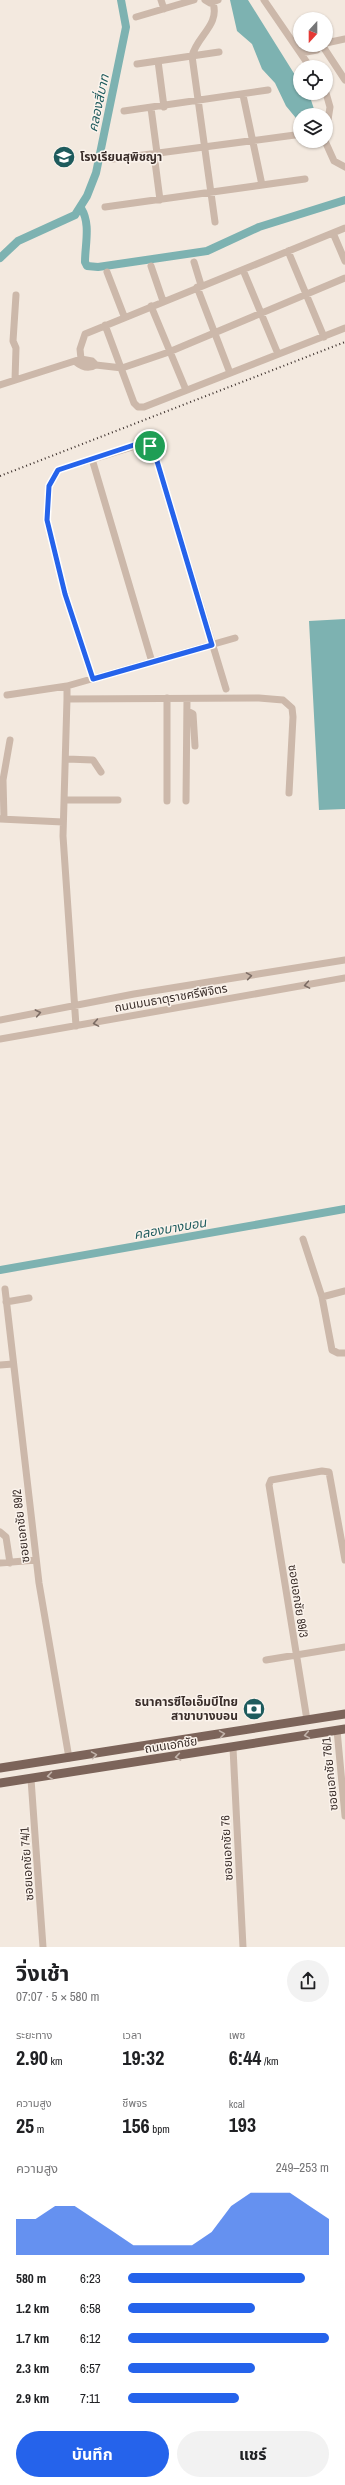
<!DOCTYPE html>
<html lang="th">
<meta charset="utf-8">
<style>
body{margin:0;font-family:"Archivo Narrow","Noto Sans Thai",sans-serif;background:#f2f2f2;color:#202124;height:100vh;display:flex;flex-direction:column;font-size:15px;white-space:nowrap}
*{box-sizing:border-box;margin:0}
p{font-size:13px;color:#757577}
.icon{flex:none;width:22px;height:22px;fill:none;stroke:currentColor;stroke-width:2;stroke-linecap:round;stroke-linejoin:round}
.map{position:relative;height:1947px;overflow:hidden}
.sheet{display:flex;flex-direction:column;background:#fff;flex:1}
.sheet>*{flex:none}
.needle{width:26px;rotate:201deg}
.tools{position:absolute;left:293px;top:12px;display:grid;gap:8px}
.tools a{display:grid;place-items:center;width:40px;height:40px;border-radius:50%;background:#fff;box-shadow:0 1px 3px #0004;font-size:20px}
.pin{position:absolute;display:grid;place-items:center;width:34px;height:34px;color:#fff;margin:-17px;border:2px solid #fff;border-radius:50%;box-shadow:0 1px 4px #0007}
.round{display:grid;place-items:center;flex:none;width:42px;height:42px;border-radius:21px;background:#f2f2f2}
.headline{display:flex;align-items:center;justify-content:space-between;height:68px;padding:0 16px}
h1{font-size:22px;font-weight:700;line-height:30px}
.metrics{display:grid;grid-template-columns:repeat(3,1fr);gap:6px;height:68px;padding:4px 16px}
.metrics div{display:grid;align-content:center}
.metrics b{font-size:20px;font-weight:700}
.metrics small{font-size:11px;font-weight:400}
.metrics p{font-size:11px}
.chart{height:112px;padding:8px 16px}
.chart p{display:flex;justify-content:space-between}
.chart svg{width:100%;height:72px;margin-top:4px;fill:#2563eb;opacity:.7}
.cta{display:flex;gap:8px;margin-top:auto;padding:8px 16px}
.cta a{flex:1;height:46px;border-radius:24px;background:#2563eb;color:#fff;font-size:16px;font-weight:700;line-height:46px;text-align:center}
.cta a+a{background:#f2f2f2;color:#202124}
ul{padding:0 16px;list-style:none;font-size:13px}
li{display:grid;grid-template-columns:64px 48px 1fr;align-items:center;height:30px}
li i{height:10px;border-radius:5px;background:#2563eb}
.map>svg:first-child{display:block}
.water{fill:#7db2b1}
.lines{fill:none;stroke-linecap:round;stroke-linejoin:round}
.canal{stroke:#7db2b1;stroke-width:8}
.minor{stroke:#ccb8aa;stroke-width:7}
.major{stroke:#7c645a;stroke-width:9}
.rail{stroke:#3a2e2a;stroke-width:2;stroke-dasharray:1 3;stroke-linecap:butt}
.oneway{stroke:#7c6c64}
.oneway2{stroke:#c2b3aa}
.route-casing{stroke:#fff;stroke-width:8}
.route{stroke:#2563eb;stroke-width:5}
.labels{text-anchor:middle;stroke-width:3;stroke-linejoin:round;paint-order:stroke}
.poi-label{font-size:12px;font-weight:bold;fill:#3a2e2a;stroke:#fbf3ec;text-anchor:start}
.street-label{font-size:12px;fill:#3a2e2a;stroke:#fbf3ec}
.water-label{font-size:13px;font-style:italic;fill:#1e5b5d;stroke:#fbf3ec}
</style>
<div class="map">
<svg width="345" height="1947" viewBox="0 0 345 1947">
<rect width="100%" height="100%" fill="#f3e9df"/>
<path class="water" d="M230,0H248L300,83V93H306L311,100L316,115H300V123L286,106L275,83L262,69L252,44L237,31Z
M345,619V809L319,810L309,621Z"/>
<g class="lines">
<path class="canal" d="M81,208C91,224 85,244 85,262L87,266L98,267L207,251L259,227L345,200
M0,258L18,241L75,215L87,196L96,173L126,27L121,0
M0,1270L345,1209"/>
<path class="minor" d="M161,0L164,9
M205,0L210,3L218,0
M264,0L310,67
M213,3C220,25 197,36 192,56L215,222
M136,17L194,0
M326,43L345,39
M320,45L324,48L345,80
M304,51L305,46L309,45
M301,53L317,50L319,45
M158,61L164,107
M137,64L219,52
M326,93L330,107L326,133
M243,95L262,185
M151,108L157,153
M124,111L268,90
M325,141L334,161L345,167
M154,154L160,200
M113,159L295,135
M105,207L305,179
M333,233L345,261
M288,251L324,337
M194,262L201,285
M151,266L163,301
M243,270L278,354
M107,272L124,316
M197,287L230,373
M151,306L186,390
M105,325L134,403L138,407H144L345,328
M81,359L80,349L85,334L345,228
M76,362C83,368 89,369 96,365
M15,380L16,348L13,341L16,295
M0,385L81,359L92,361L96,365L122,368L169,352L345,278
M92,459L152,662
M93,679L65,594L47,520L49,486L58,470L145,443L154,451L226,689
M7,695L67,686
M67,699V686L235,638
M187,711L193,714L195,746
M67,759L93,760L101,772
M66,800H118
M167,801V698
M186,801L187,699
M0,819L63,822
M4,819L3,780L10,740
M0,1020L134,994L345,960
M76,1026L63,836L67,699L259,698L283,700L292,708L293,717L289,793
M0,1039L345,978
M303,1239L322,1297
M5,1289L39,1583L69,1758
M345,1291L322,1297L332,1350L338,1353H345
M6,1302L29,1298
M0,1365L13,1364
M0,1532L6,1537L10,1563
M0,1563L36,1560
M266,1660L345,1647
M307,1720L269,1485L271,1480L322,1471L329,1472L345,1560
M337,1730L345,1816
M233,1748L243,1947
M31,1779L43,1947"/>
<path class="major" d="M0,1768L345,1714
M0,1783L345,1729"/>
<path class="rail" d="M0,476L345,342"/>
</g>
<defs><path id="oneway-chevron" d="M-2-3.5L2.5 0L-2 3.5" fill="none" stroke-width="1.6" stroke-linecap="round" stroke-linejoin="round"/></defs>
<g class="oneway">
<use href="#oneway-chevron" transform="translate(249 976) rotate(-9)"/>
<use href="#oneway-chevron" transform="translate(307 985) rotate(170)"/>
<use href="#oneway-chevron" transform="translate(38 1013) rotate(-11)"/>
<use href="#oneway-chevron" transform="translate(96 1023) rotate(170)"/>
</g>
<g class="oneway2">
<use href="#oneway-chevron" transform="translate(222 1734) rotate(-9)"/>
<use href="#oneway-chevron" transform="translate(307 1735) rotate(170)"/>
<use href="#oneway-chevron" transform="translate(94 1755) rotate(-9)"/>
<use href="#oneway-chevron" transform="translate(178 1757) rotate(171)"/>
<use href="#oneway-chevron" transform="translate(50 1776) rotate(171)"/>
</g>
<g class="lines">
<g class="route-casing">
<path id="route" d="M140,443H145L154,451L212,645L93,679L65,594L47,520L49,486L58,470Z"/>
</g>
<use href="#route" class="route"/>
</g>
<defs>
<g id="school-disc" transform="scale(1.15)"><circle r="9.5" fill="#1e5b5d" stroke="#fbf3ec"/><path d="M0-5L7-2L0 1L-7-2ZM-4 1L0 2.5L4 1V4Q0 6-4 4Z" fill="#fff"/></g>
<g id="bank-disc" transform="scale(1.15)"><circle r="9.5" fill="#1e5b5d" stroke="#fbf3ec"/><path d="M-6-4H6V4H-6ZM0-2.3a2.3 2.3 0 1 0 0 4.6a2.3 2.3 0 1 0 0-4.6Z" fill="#fff"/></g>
</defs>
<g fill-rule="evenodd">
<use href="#school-disc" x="64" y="157"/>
<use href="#bank-disc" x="254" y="1709"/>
</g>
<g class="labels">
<g class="poi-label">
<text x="80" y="161">โรงเรียนสุพิชญา</text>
<text x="238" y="1706" text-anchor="end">ธนาคารซีไอเอ็มบีไทย<tspan x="238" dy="14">สาขาบางบอน</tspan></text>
</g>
<g class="street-label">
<text transform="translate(171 998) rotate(-10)" y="4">ถนนมนธาตุราชศรีพิจิตร</text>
<text transform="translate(21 1526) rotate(-97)" y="4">ซอยเอกชัย 89/2</text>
<text transform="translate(298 1601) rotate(81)" y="4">ซอยเอกชัย 89/3</text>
<text transform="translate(171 1745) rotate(-9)" y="4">ถนนเอกชัย</text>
<text transform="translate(330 1774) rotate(-96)" y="4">ซอยเอกชัย 76/1</text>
<text transform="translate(227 1848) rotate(-93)" y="4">ซอยเอกชัย 76</text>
<text transform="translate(27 1864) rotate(-94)" y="4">ซอยเอกชัย 74/1</text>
</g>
<g class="water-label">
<text transform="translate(98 103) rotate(-78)" y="5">คลองสี่บาท</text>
<text transform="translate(170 1228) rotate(-10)" y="5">คลองบางบอน</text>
</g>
</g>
</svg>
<div class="tools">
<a><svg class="needle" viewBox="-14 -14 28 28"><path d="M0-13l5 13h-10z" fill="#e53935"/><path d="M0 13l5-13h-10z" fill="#757577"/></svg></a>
<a><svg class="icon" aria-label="locate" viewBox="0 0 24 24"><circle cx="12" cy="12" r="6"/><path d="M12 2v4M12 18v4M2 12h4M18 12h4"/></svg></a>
<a><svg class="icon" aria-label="layers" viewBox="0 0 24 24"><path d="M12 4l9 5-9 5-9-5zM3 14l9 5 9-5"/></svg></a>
</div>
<div class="pin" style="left:150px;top:446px;background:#1e9e55"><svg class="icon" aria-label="arrive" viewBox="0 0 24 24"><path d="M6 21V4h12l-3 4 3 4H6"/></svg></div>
</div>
<section class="sheet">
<div class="headline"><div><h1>วิ่งเช้า</h1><p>07:07 · 5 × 580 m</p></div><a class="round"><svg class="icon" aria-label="share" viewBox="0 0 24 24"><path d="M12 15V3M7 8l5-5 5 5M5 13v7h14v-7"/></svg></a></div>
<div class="metrics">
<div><p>ระยะทาง</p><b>2.90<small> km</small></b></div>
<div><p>เวลา</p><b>19:32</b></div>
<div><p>เพซ</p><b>6:44<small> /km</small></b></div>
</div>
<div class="metrics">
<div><p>ความสูง</p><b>25<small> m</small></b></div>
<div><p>ชีพจร</p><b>156<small> bpm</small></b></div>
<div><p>kcal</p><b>193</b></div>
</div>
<div class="chart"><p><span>ความสูง</span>249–253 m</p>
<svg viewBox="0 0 160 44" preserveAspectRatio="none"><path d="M0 44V22L10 22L20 14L30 14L40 22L50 30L60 38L70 38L80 38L90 38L100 30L110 14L120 6L130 6L140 6L150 14L160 22V44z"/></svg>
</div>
<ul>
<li><b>580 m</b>6:23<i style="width:88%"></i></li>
<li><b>1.2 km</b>6:58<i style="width:63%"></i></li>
<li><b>1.7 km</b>6:12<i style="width:100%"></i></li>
<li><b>2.3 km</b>6:57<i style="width:63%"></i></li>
<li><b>2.9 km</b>7:11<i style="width:55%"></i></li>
</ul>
<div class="cta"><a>บันทึก</a><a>แชร์</a></div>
</section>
